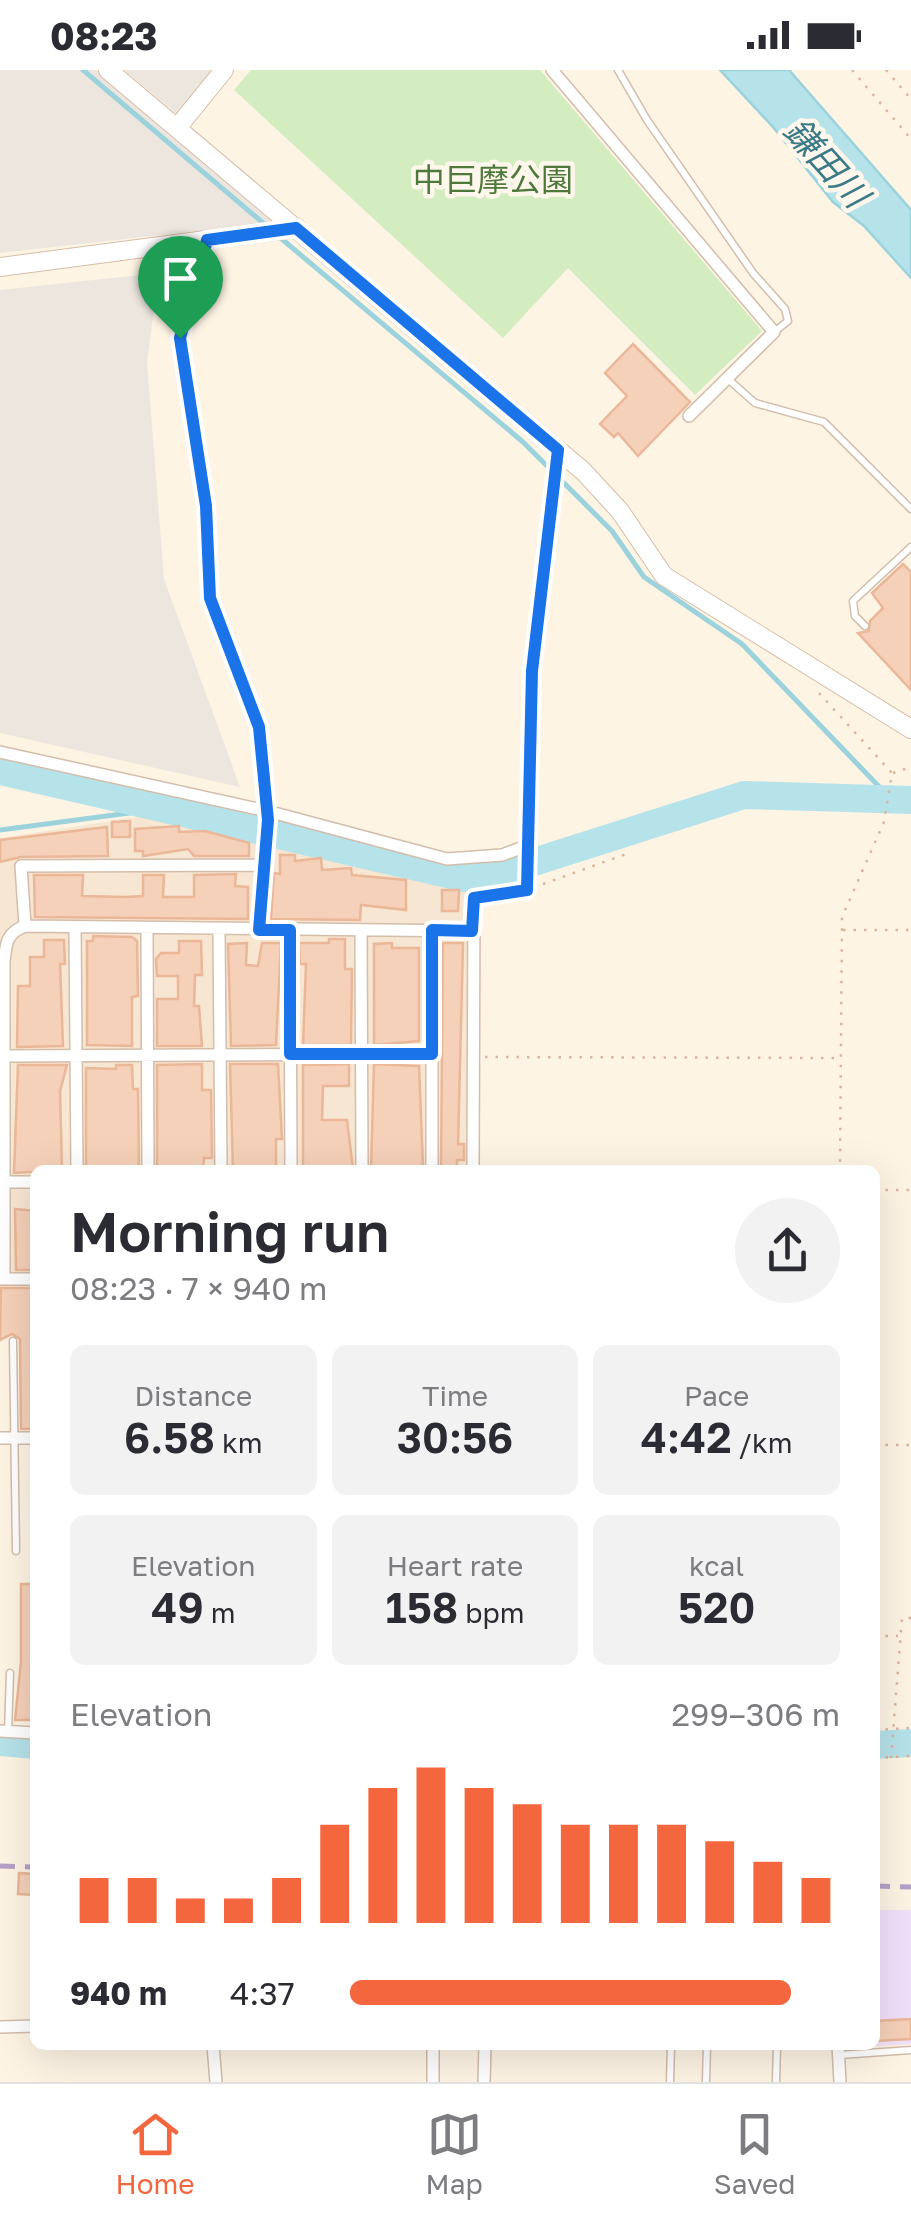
<!DOCTYPE html>
<meta charset="utf-8">
<style>
body{margin:0;font-family:"Golos Text","Noto Sans JP",sans-serif;background:#f2f2f3;color:#2b2b33;height:100vh;display:flex;flex-direction:column;font-size:38px;white-space:nowrap}
*{box-sizing:border-box;margin:0}
p{font-size:32px;color:#7c7c81}
.icon{flex:none;width:55px;height:55px;fill:none;stroke:currentColor;stroke-width:2;stroke-linecap:round;stroke-linejoin:round}
.map{position:relative;flex:1;overflow:hidden}
.details{position:absolute;left:30px;top:1095px;width:850px;height:885px;display:flex;flex-direction:column;background:#fff;border-radius:15px;box-shadow:0 10px 40px #0002}
.details>*{flex:none}
.pin{position:absolute;display:grid;place-items:center;width:85px;height:85px;color:#fff;margin:-102px -42px;border-radius:50% 50% 50% 0;rotate:-45deg;box-shadow:0 0 10px #0007}
.pin .icon{rotate:45deg}
.round{display:grid;place-items:center;flex:none;width:105px;height:105px;border-radius:52px;background:#f2f2f3}
.summary{display:flex;align-items:center;justify-content:space-between;height:170px;padding:0 40px}
h1{font-size:55px;font-weight:600;line-height:75px}
.stats{display:grid;grid-template-columns:repeat(3,1fr);gap:15px;height:170px;padding:10px 40px}
.stats div{display:grid;align-content:center;border-radius:15px;background:#f2f2f3;text-align:center}
.stats b{font-size:42px;font-weight:600}
.stats small{font-size:28px;font-weight:400}
.stats p{font-size:28px}
.chart{height:280px;padding:20px 40px}
.chart p{display:flex;justify-content:space-between}
.chart svg{width:100%;height:180px;margin-top:10px;stroke:#f3663e;stroke-width:6}
ul{padding:0 40px;list-style:none;font-size:32px}
li{display:grid;grid-template-columns:160px 120px 1fr;align-items:center;height:75px}
li i{height:25px;border-radius:12px;background:#f3663e}
.status{display:flex;justify-content:space-between;align-items:center;height:70px;padding:0 50px;background:#fff;direction:ltr}
.status svg{height:28px;fill:currentColor}
.tabs{display:flex;justify-content:space-around;align-items:center;height:140px;border-top:2px solid #e1e1e2;background:#fff;font-size:28px;color:#7c7c81}
.tabs a{display:grid;justify-items:center;gap:5px}
.tabs .current{color:#f3663e}
.map>svg:first-child{display:block}
.residential{fill:#f7e6d1}
.industrial{fill:#ede6df}
.education{fill:#f1e0fb}
.green{fill:#d3edc1}
.water{fill:#b6e2ea;stroke:#9bd2dc;stroke-width:2.5}
.lines{fill:none;stroke-linecap:round;stroke-linejoin:round}
.stream{stroke:#9bd2dc;stroke-width:5}
.river{stroke:#b6e2ea;stroke-width:28}
.building{fill:#f6d1b9;stroke:#eab798;stroke-width:2.5}
.lane-casing{stroke:#d3bdab;stroke-width:9}
.street-casing{stroke:#d3bdab;stroke-width:14}
.secondary-casing{stroke:#d6bda9;stroke-width:20}
.path{stroke:#dbb49c;stroke-width:2.5;stroke-dasharray:2.5 8;stroke-linecap:butt}
.lane{stroke:#fff;stroke-width:6}
.street{stroke:#fff;stroke-width:11}
.secondary{stroke:#fff;stroke-width:18}
.rail{stroke:#b6a1c9;stroke-width:5;stroke-dasharray:15 10;stroke-linecap:butt}
.route-casing{stroke:#fff;stroke-width:20}
.route{stroke:#1a73e8;stroke-width:12}
.labels{text-anchor:middle;stroke-width:9;stroke-linejoin:round;paint-order:stroke}
.park-label{font-size:32px;fill:#4d7a3b;stroke:#fff7ec}
.water-label{font-size:35px;font-style:italic;fill:#3b7b87;stroke:#fff7ec}
</style>
<div class="status"><b>08:23</b><svg viewBox="0 0 49 12"><path d="M0 12V9h3v3zM5 12V6h3v6zM10 12V3h3v9zM15 12V0h3v12zM26 1h20v11H26zM47 4h2v5h-2z"/></svg></div>
<div class="map">
<svg width="911" height="2012" viewBox="0 0 911 2012">
<rect width="100%" height="100%" fill="#fef4e4"/>
<path class="residential" d="M150,745L462,819L474,827L473,1100H35V1243H0V768Z"/>
<path class="industrial" d="M0,0H97L276,152L0,183Z
M124,0H215L178,45Z
M159,203L147,292L164,509L240,717L0,663V220Z"/>
<path class="education" d="M875,1840H911V1974L846,1978L875,1975Z"/>
<path class="green" d="M251,0H540L762,261L695,325L568,198L503,268L234,20Z"/>
<path class="water" d="M720,0H789L911,140V208L864,156L833,132L773,57Z"/>
<g class="lines">
<path class="stream" d="M83,0L269,158
M277,165L523,372L612,461L644,507L742,574L891,729
M0,760L152,740"/>
<path class="river" d="M0,701L465,808L490,806L744,725L911,730
M0,1672L35,1675
M875,1675L911,1673"/>
</g>
<path class="building" d="M633,274L690,332L638,386L618,363L614,367L600,354L627,326L605,303Z
M903,494L911,502V620L858,563L869,561L870,551L883,538L872,523Z
M130,751V767H112V752Z
M179,756V762L205,761L249,773V786H194L188,779L143,786V781H135V759Z
M107,757L108,786L21,787L0,792V770Z
M280,785H295V791L321,788L322,800L351,798L352,805L406,810V840L361,835L360,850L271,849L274,803L280,804Z
M236,804L235,816L248,817V849L35,847L34,805H83L82,826L126,827L143,826V805H164L163,827H194V805Z
M442,820H459L458,841H442Z
M93,866L132,867L137,871L138,926L132,927V976L87,975V871H93Z
M329,869H345V899H352L351,975H303L306,894H300L299,873H329Z
M44,870H64L65,894H60L63,976L17,977L18,916H30V887H44Z
M179,871H201L202,905H195L194,936H199L202,976H157V929H178V906H157L156,889L161,883H179Z
M247,873L246,895L258,896L262,873H281L276,975L231,976L228,874Z
M392,873V878H419V971L374,975V874Z
M443,873H463L458,1074H464V1090H457V1100L441,1097Z
M202,994V1020H211L212,1088H204L203,1100H157V995Z
M230,994H278L282,1069H276V1100H233Z
M349,994V1016H323L322,1050H347L353,1099L303,1100V995Z
M374,994L419,996L423,1097L371,1099Z
M18,995H67L60,1021L62,1100L14,1103Z
M116,995H132L133,1019H138L139,1100H86V998L116,999Z
M15,1139L35,1141L32,1200H16Z
M1,1218H35V1359H21L20,1269L12,1264L0,1270Z
M21,1514H35V1650H15L21,1592Z
M19,1803L35,1804V1825L18,1824Z
M911,1949V1969L875,1971V1951Z"/>
<g class="lines">
<g class="lane-casing">
<path id="lane" d="M618,0L647,50L753,203L785,239L788,251L774,262
M728,309L755,333L824,352L911,439
M865,556L855,546L853,531L911,477
M13,1271L16,1481
M8,1661L10,1603
M840,1985L911,1980
M670,2012L671,1975
M706,2012L707,1975
M776,2012L777,1975"/>
</g>
<g class="street-casing">
<path id="street" d="M552,0L774,262L689,346
M207,170L180,268L206,436L210,527L259,657L269,750L259,860
M0,682L267,741L447,789L502,785L529,775
M25,856L21,796L267,795
M75,857L77,1100
M147,860L148,1100
M219,860L221,1100
M290,860L291,1100
M361,860L362,1100
M432,861V1100
M4,986L432,984
M473,1100L474,827L527,820L532,601L558,381
M0,1112H35
M0,1209H35
M4,1209V892C6,874 6,863 25,856L472,861
M0,1368H35
M0,1661L35,1663
M0,1957L35,1956
M213,1975L216,2012
M433,1975V2012
M838,1975L840,2012
M484,2012L485,1975"/>
</g>
<g class="secondary-casing">
<path id="secondary" d="M108,0L583,401L620,441L664,506L911,659
M177,58L224,0
M0,197L297,158"/>
</g>
<path class="path" d="M852,0L911,69
M886,0L911,29
M819,623L892,703L884,752L842,847L840,1100
M893,703L911,697
M543,814L632,782
M843,860H911
M485,987L841,988
M875,1120H911
M875,1375H911
M875,1566H898
M875,1660L911,1658
M875,1688L911,1686
M891,1688L902,1548H911"/>
<use href="#lane" class="lane"/>
<use href="#street" class="street"/>
<use href="#secondary" class="secondary"/>
<path class="rail" d="M0,1796L35,1797
M875,1816L911,1817"/>
</g>
<g class="lines">
<g class="route-casing">
<path id="route" d="M296,158L558,380L532,601L527,820L474,828L472,861L432,860V984H290V860H259L268,750L259,657L210,528L206,436L180,268L207,170Z"/>
</g>
<use href="#route" class="route"/>
</g>
<g class="labels">
<g class="park-label">
<text x="493" y="121">中巨摩公園</text>
</g>
<g class="water-label">
<text transform="translate(826 93) rotate(48)" y="12">鎌田川</text>
</g>
</g>
</svg>
<div class="pin" style="left:180px;top:268px;background:#1e9e55"><svg class="icon" aria-label="arrive" viewBox="0 0 24 24"><path d="M6 21V4h12l-3 4 3 4H6"/></svg></div>
<section class="details">
<div class="summary"><div><h1>Morning run</h1><p>08:23 · 7 × 940 m</p></div><a class="round"><svg class="icon" aria-label="share" viewBox="0 0 24 24"><path d="M12 15V3M7 8l5-5 5 5M5 13v7h14v-7"/></svg></a></div>
<div class="stats">
<div><p>Distance</p><b>6.58<small> km</small></b></div>
<div><p>Time</p><b>30:56</b></div>
<div><p>Pace</p><b>4:42<small> /km</small></b></div>
</div>
<div class="stats">
<div><p>Elevation</p><b>49<small> m</small></b></div>
<div><p>Heart rate</p><b>158<small> bpm</small></b></div>
<div><p>kcal</p><b>520</b></div>
</div>
<div class="chart"><p><span>Elevation</span>299–306 m</p>
<svg viewBox="0 0 160 44" preserveAspectRatio="none"><path d="M5 44V33M15 44V33M25 44V38M35 44V38M45 44V33M55 44V20M65 44V11M75 44V6M85 44V11M95 44V15M105 44V20M115 44V20M125 44V20M135 44V24M145 44V29M155 44V33"/></svg>
</div>
<ul>
<li><b>940 m</b>4:37<i style="width:90%"></i></li>
</ul>
</section>
</div>
<nav class="tabs">
<a class="current"><svg class="icon" aria-label="home" viewBox="0 0 24 24"><path d="M3 11l9-7 9 7M6 9v11h12V9"/></svg>Home</a>
<a><svg class="icon" aria-label="map" viewBox="0 0 24 24"><path d="M3 6l6-2 6 2 6-2v14l-6 2-6-2-6 2zM9 4v14M15 6v14"/></svg>Map</a>
<a><svg class="icon" aria-label="saved" viewBox="0 0 24 24"><path d="M7 4h10v16l-5-4-5 4z"/></svg>Saved</a>
</nav>
